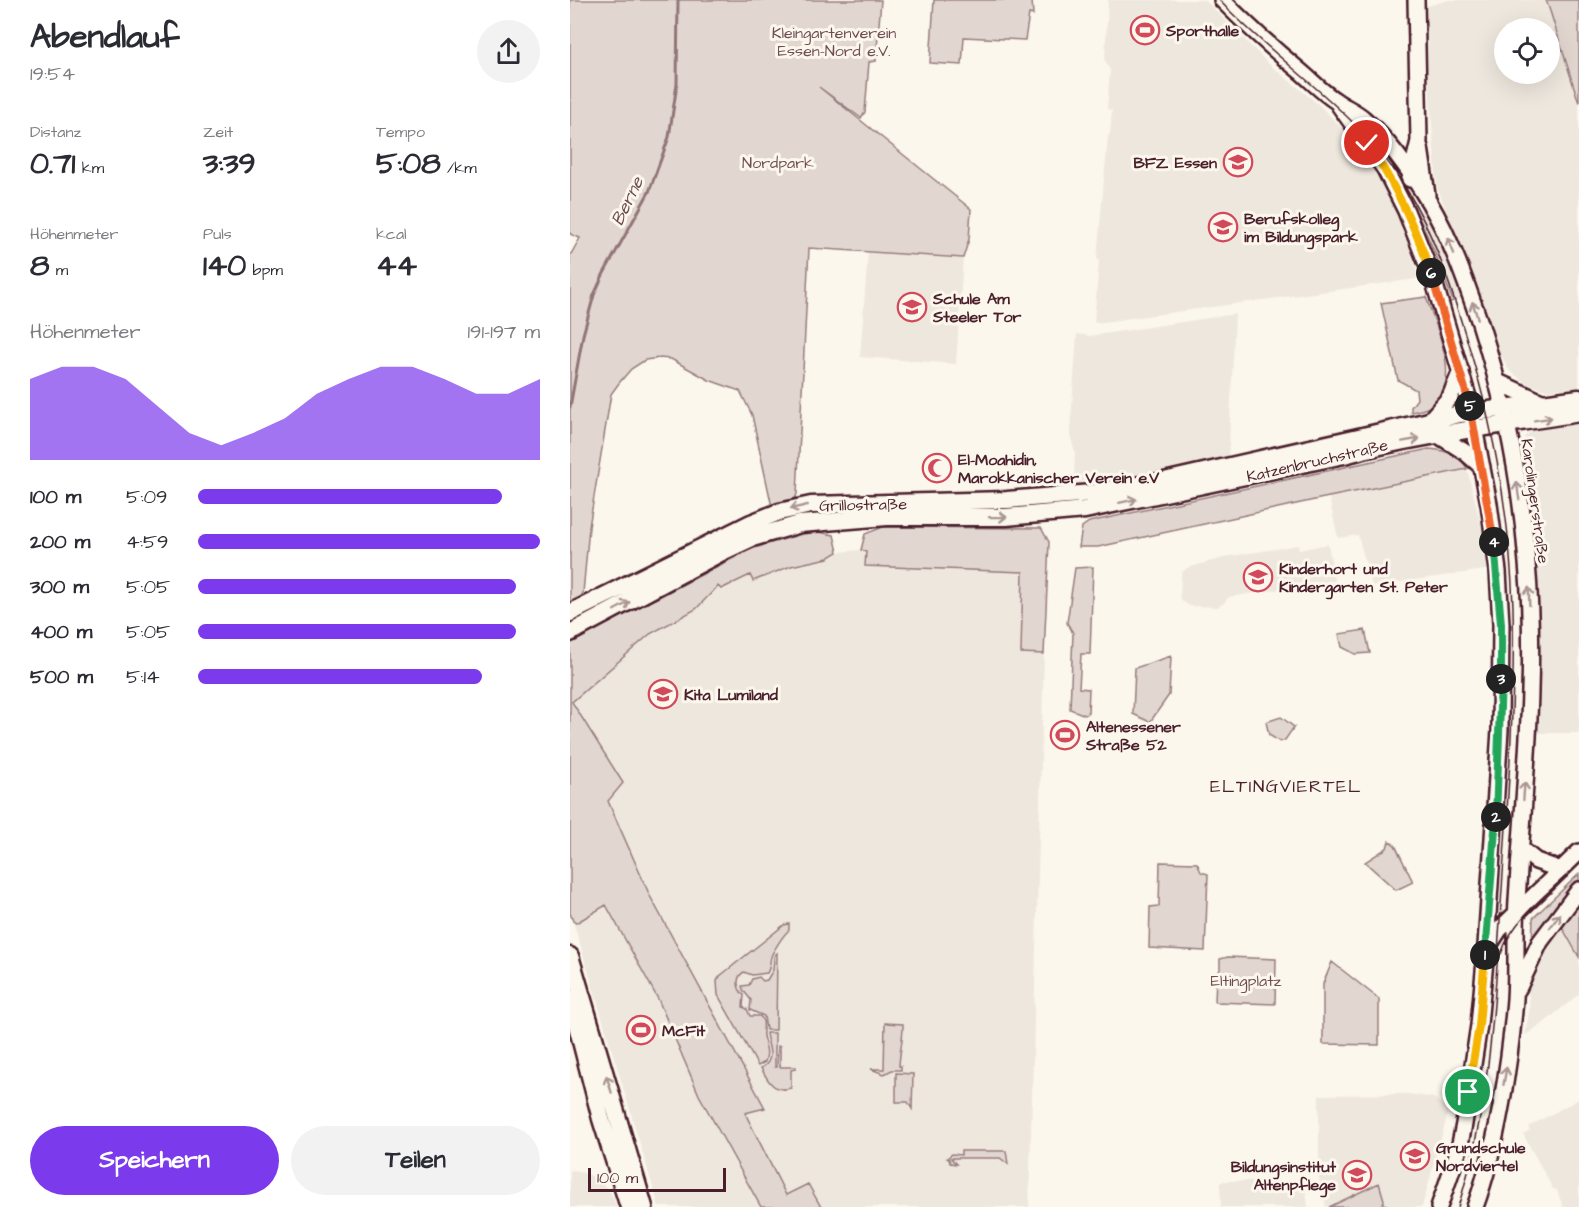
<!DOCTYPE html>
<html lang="de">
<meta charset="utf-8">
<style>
body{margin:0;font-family:"Architects Daughter",sans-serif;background:#f2f2f3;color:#2b2b33;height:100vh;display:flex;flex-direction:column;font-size:22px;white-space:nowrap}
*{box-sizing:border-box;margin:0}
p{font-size:20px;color:#7c7c81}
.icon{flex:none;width:33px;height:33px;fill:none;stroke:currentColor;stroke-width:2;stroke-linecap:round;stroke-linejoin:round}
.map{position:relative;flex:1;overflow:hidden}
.side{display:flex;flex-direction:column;background:#fff;width:570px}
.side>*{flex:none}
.fabs{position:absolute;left:924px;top:18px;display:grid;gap:12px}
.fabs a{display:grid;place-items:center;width:66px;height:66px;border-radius:50%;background:#fff;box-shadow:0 6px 24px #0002;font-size:30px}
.scale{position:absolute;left:18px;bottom:15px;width:138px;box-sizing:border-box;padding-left:6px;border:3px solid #4a1f2b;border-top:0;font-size:16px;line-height:21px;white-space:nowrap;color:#4a1f2b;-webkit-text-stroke:4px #fbf7ec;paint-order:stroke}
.pin{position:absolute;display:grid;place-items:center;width:51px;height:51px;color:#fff;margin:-26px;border:3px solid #fff;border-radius:50%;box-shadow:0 2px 6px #0007}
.km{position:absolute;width:30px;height:30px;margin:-15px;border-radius:50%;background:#222;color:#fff;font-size:16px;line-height:30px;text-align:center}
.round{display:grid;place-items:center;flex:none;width:63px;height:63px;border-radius:32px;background:#f2f2f3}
.summary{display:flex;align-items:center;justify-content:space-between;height:102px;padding:0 30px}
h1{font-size:33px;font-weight:800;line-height:45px}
.stats{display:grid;grid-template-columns:repeat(3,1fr);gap:9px;height:102px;padding:6px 30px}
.stats div{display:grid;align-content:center}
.stats b{font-size:30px;font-weight:800}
.stats small{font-size:16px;font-weight:400}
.stats p{font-size:16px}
.chart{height:168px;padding:12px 30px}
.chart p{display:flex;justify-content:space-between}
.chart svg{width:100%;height:108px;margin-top:6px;fill:#7c3aed;opacity:.7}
.primary-button{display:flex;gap:12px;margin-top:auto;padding:12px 30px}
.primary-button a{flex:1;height:69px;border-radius:36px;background:#7c3aed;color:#fff;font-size:24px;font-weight:800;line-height:69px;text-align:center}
.primary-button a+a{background:#f2f2f3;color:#2b2b33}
ul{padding:0 30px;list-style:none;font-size:20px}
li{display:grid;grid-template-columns:96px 72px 1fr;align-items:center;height:45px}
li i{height:15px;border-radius:8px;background:#7c3aed}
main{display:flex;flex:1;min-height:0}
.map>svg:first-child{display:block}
.built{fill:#eee7de;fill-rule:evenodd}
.green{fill:#e2d7d0;stroke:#967b7e;stroke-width:1.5}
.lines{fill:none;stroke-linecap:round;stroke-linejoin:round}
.stream{stroke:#907477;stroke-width:3}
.secondary-casing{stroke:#4a1f2b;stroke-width:20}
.primary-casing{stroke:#4a1f2b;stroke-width:21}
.secondary{stroke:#fbf7ec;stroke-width:15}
.primary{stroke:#fbf7ec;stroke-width:16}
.tram{stroke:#4a1f2b;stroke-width:1.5}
.oneway{stroke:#ab9695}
.split-1-casing{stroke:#fff;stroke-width:12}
.split-2-casing{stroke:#fff;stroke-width:12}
.split-3-casing{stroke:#fff;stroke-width:12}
.split-4-casing{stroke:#fff;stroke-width:12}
.split-5-casing{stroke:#fff;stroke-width:12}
.split-6-casing{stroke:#fff;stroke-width:12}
.split-7-casing{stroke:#fff;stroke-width:12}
.split-1{stroke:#f5b400;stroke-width:8}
.split-2{stroke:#22a559;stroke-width:8}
.split-3{stroke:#22a559;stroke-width:8}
.split-4{stroke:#22a559;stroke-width:8}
.split-5{stroke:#f0652b;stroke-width:8}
.split-6{stroke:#f0652b;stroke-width:8}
.split-7{stroke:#f5b400;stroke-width:8}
.labels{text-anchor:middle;stroke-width:6;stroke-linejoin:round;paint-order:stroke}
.poi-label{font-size:16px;font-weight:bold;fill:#4a1f2b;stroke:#fbf7ec;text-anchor:start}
.park-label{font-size:16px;fill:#704d54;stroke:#fbf7ec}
.street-label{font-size:16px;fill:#4a1f2b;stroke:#fbf7ec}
.water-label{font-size:18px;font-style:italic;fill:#6d4a51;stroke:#fbf7ec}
.neighbourhood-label{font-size:18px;letter-spacing:1.5px;fill:#4a1f2b;stroke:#fbf7ec}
</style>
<main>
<section class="side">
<div class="summary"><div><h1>Abendlauf</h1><p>19:54</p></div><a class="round"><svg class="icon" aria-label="share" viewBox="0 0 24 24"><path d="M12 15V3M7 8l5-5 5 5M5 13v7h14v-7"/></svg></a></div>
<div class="stats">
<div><p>Distanz</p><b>0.71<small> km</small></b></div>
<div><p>Zeit</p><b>3:39</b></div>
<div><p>Tempo</p><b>5:08<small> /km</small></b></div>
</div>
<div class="stats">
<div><p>Höhenmeter</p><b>8<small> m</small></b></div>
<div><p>Puls</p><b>140<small> bpm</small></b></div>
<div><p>kcal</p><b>44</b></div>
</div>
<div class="chart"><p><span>Höhenmeter</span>191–197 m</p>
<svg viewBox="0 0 160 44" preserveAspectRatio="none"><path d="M0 44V11L10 6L20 6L30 11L40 22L50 33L60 38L70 33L80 27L90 17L100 11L110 6L120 6L130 11L140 17L150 17L160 11V44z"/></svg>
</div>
<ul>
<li><b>100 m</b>5:09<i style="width:89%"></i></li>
<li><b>200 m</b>4:59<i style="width:100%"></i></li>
<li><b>300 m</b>5:05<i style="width:93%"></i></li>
<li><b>400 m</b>5:05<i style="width:93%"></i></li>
<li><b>500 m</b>5:14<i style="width:83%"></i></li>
</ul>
<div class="primary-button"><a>Speichern</a><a>Teilen</a></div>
</section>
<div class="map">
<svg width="1009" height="1207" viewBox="0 0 1009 1207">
<rect width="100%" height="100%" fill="#fbf7ec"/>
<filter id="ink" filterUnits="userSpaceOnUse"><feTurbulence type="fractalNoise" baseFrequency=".0167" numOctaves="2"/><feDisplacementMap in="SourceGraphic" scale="12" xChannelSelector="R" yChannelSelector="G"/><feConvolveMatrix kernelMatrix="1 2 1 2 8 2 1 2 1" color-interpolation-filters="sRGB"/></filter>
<g filter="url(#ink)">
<path class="built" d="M538,0H635L699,64L747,103L776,132L795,155L816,188L835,232L848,275L846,279L526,323L524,322L529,261L527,258L538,136L540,134L542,110L537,109L540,70L535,61Z
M879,0H976L1009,103V388L976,390L957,384L939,370L929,352L903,277L867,187L858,75L857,6ZM934,28H980V74H934Z
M855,209L873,251L891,299L883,301L865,253L847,213Z
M298,252L393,258L386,364L290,357Z
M665,314L658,465L593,478L565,475L538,481L504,482L505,452L500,435L507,334L520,336Z
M1009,423V733H968L971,672L967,549L952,446L955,436L965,429Z
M897,469L922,569L802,586L788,535L768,538L759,497Z
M758,544L765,581L659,597L653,604L647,607L620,606L612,601L610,597L611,573L617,568L660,556L687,552L728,545L729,550Z
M291,550H296V566L453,572L451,653L474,654L459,1207H251L238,1184L216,1195L175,1113L195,1107L80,896L38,801L53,783L2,702L80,634L126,609L148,585L152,589L180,575L183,581L221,566L258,558L268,552Z
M36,904L88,999L129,1095L191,1207H89L3,921L6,923Z
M988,920L1009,957V994L975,1022L955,1035L960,1007L956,975Z
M838,1094L864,1098L872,1105L878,1113L852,1207H823L813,1204L814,1200L809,1183L756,1207L749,1178V1095Z
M1009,1099V1207H993L987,1190L983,1189L953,1134L960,1130L958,1127Z
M0,1170L18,1174L31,1182L40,1192L47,1207H0Z
M654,1181H730L735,1184L738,1207H651L650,1183Z"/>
<path class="green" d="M0,0H311L306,61L299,62L295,112L291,118L249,87L401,209L399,239L393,258L239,248L227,494L224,501L202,507L182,415L170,391L139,380L101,359L89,358L75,360L61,369L49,383L41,394L19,527L13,593L7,604L0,605V256L10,238L0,234Z
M364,0H462L463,15L459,14L455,40L394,37L392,65L360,63Z
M976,0H1009V103L980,11Z
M847,213L865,253L883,301L878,303L862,255L845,215Z
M856,297C866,327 895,385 859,407C853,410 847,411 841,412V407L847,399L846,390L828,380L811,303Z
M859,449C874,450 891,454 897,469L749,499L528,547H509L512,527L519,522Z
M313,527L471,528L479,542L474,654L451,653L453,572L295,566L296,551L291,550L295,534Z
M248,532L264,535L268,552L258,558L221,566L183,581L180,575L151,589L148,586L126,609L80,634L2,702L53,783L38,801L80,896L195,1108L175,1113L216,1195L238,1184L251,1207H191L129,1095L88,999L36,905L6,923L3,921L0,913V643L181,549L232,534Z
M523,567L520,654H511L509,688L519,689L518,713L515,715L500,709L503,633L497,623L505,568Z
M795,630L800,653L785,654L772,647L769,634Z
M601,656L599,695L580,722L563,714L565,668Z
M711,717L724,727L715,740L710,742L699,735L696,722Z
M819,841L825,845L843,882L826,890L795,862L817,848Z
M590,862L627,863L631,872L638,874L635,951L579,948L580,907L589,906Z
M1009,874V880L962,946L963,918Z
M1009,894V957L988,920Z
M219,924V930C212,936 206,947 202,954C199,960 201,967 197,973L182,975L174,972C165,977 167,990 174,995L173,1007L177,1009L180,1016H190C196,1023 192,1028 193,1036C195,1046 199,1051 195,1062L188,1066L148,995L147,981L150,976L214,925Z
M207,953L206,1030H196L194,1016L180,1010L181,1000L173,990L172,986L179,985L182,979L189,977L193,981L197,980L203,970L204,956Z
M658,957L706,959L705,1004L645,1002L646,975L650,970V959Z
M762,962L809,999V1045L753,1044V984Z
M315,1023L333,1024C333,1040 330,1049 329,1066H331V1070H322L314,1074L301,1069H314Z
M196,1033H205V1067H207L208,1046H210V1067H226V1069L221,1070V1088C204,1093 198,1081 191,1068C207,1060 197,1045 196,1033Z
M326,1073L343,1074L342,1109L338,1102H326Z
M391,1151H436L438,1164L430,1158H381L386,1164L380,1163L379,1159L377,1158L382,1154L391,1155Z
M809,1183L814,1200L813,1204L823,1207H759Z"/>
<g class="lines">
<path class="stream" d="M0,407L13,335L24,295L33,275L79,192L99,137L107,84L108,0"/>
<g class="secondary-casing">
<path id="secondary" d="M652,0C677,25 703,49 730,71C742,81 753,93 766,101C774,107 785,111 794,119C820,142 841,172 859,202C881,239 896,282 910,323C935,401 951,482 957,563C967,675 954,788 947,900C945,933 947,967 945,999C940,1063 927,1147 905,1207
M769,105L815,169L836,211L864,282L898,397L919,504L928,571L931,624L930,730L915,961L909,1025L894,1124L889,1149L869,1207
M850,147L857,195
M840,179L849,141L846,0
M928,382L974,403
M860,420L880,397L891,371
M868,435L895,452L912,467
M951,849L966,861L991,870
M918,947L929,930L1009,852
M948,989L970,942L1009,890"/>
</g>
<g class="primary-casing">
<path id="primary" d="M0,613L181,523L209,512L241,505L437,500L522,493L594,481L890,414L1009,398
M0,633L152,552L182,538L230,524L317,517H436L515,510L774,455C851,434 930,426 1009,413
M0,956L74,1207
M0,998L31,1119L59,1207"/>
</g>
<use href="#secondary" class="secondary"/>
<use href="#primary" class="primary"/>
<path class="tram" d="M649,0C711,66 790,112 837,190C862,231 878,278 892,324C921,414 940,512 943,607C945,701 938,796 932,889C925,996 921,1104 888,1207
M931,954C942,919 983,889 1009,864"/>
</g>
<defs><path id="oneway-shaft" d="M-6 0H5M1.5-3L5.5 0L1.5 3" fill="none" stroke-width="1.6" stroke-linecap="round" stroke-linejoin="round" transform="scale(1.5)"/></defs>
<g class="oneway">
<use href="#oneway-shaft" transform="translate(881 246) rotate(-112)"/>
<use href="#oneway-shaft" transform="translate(905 310) rotate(-108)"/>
<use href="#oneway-shaft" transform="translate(973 419) rotate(-9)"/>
<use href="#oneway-shaft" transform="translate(841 440) rotate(-10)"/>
<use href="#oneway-shaft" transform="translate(948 491) rotate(-98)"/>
<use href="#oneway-shaft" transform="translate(558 501) rotate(-12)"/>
<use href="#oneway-shaft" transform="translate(229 507) rotate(167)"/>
<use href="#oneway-shaft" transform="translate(428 517) rotate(-1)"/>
<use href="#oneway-shaft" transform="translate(959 596) rotate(-92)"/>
<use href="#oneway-shaft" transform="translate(52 606) rotate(-28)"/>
<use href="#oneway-shaft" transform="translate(954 791) rotate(-86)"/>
<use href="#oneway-shaft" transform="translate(985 921) rotate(-53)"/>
<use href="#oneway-shaft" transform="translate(935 1076) rotate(-80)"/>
<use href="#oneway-shaft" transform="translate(39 1084) rotate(-107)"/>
</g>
</g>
<g class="lines" filter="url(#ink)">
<g class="split-1-casing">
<path id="split-1" d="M898,1092L909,1026L915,955"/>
</g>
<g class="split-2-casing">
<path id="split-2" d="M915,955L926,817"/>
</g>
<g class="split-3-casing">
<path id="split-3" d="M926,817L931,679"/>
</g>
<g class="split-4-casing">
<path id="split-4" d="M924,542L931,624V679"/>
</g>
<g class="split-5-casing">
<path id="split-5" d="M900,406L924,542"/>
</g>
<g class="split-6-casing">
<path id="split-6" d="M861,273L900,406"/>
</g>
<g class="split-7-casing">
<path id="split-7" d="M797,143C825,183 845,227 861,273"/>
</g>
<use href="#split-1" class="split-1"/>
<use href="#split-2" class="split-2"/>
<use href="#split-3" class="split-3"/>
<use href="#split-4" class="split-4"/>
<use href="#split-5" class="split-5"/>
<use href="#split-6" class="split-6"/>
<use href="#split-7" class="split-7"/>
</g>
<defs>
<g id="stadium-ring" transform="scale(1.5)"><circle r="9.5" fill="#fbf7ec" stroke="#d1495b" stroke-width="1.5"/><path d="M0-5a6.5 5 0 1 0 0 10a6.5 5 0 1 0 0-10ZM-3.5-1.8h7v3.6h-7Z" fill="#d1495b"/></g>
<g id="school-ring" transform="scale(1.5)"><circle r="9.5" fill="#fbf7ec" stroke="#d1495b" stroke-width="1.5"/><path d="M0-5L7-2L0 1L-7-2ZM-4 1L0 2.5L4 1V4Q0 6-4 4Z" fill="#d1495b"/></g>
<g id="university-ring" transform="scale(1.5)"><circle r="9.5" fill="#fbf7ec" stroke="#d1495b" stroke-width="1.5"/><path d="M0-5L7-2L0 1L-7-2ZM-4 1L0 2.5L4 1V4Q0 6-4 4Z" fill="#d1495b"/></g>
<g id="mosque-ring" transform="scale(1.5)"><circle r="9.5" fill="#fbf7ec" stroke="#d1495b" stroke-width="1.5"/><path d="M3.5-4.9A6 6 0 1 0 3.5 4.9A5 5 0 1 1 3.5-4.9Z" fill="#d1495b"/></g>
</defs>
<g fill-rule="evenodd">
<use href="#stadium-ring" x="575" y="30"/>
<use href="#school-ring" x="668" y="162"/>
<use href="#university-ring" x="653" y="227"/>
<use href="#school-ring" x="342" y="307"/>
<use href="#mosque-ring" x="367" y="468"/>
<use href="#school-ring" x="688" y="577"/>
<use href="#school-ring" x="93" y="694"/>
<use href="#stadium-ring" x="495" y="735"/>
<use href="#stadium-ring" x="71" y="1030"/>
<use href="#school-ring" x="845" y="1156"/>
<use href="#school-ring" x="787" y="1175"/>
</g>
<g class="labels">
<g class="poi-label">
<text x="596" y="36">Sporthalle</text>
<text x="647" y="168" text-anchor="end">BFZ Essen</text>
<text x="674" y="224">Berufskolleg<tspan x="674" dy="18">im Bildungspark</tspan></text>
<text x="363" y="304">Schule Am<tspan x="363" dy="18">Steeler Tor</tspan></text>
<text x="388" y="465">El-Moahidin,<tspan x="388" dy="18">Marokkanischer Verein e.V</tspan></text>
<text x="709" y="574">Kinderhort und<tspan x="709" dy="18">Kindergarten St. Peter</tspan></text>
<text x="114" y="700">Kita Lumiland</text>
<text x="516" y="732">Altenessener<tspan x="516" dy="18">Straße 52</tspan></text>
<text x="92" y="1036">McFit</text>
<text x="866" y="1153">Grundschule<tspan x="866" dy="18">Nordviertel</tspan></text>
<text x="766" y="1172" text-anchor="end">Bildungsinstitut<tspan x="766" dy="18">Altenpflege</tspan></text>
</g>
<g class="park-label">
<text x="264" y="38">Kleingartenverein<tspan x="264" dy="18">Essen-Nord e.V.</tspan></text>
<text x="208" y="168">Nordpark</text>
<text x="676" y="986">Eltingplatz</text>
</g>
<g class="street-label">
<text transform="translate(747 460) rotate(-13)" y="6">Katzenbruchstraße</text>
<text transform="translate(966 501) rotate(82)" y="6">Karolingerstraße</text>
<text transform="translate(293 504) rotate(-1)" y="6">Grillostraße</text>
</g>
<g class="water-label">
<text transform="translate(57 201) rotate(-64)" y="6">Berne</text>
</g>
<g class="neighbourhood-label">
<text x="716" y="792">ELTINGVIERTEL</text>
</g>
</g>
</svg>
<div class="fabs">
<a><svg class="icon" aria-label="locate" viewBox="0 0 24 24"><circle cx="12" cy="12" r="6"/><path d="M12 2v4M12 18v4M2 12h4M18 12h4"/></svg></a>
</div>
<div class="scale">100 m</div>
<div class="pin" style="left:898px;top:1092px;background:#1e9e55"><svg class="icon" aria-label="arrive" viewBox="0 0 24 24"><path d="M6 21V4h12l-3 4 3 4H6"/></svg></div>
<div class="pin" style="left:797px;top:143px;background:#d93025"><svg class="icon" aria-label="check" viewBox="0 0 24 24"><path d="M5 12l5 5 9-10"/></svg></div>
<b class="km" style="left:915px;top:955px">1</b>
<b class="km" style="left:926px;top:817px">2</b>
<b class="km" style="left:931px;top:679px">3</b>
<b class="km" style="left:924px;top:542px">4</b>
<b class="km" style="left:900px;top:406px">5</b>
<b class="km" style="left:861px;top:273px">6</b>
</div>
</main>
